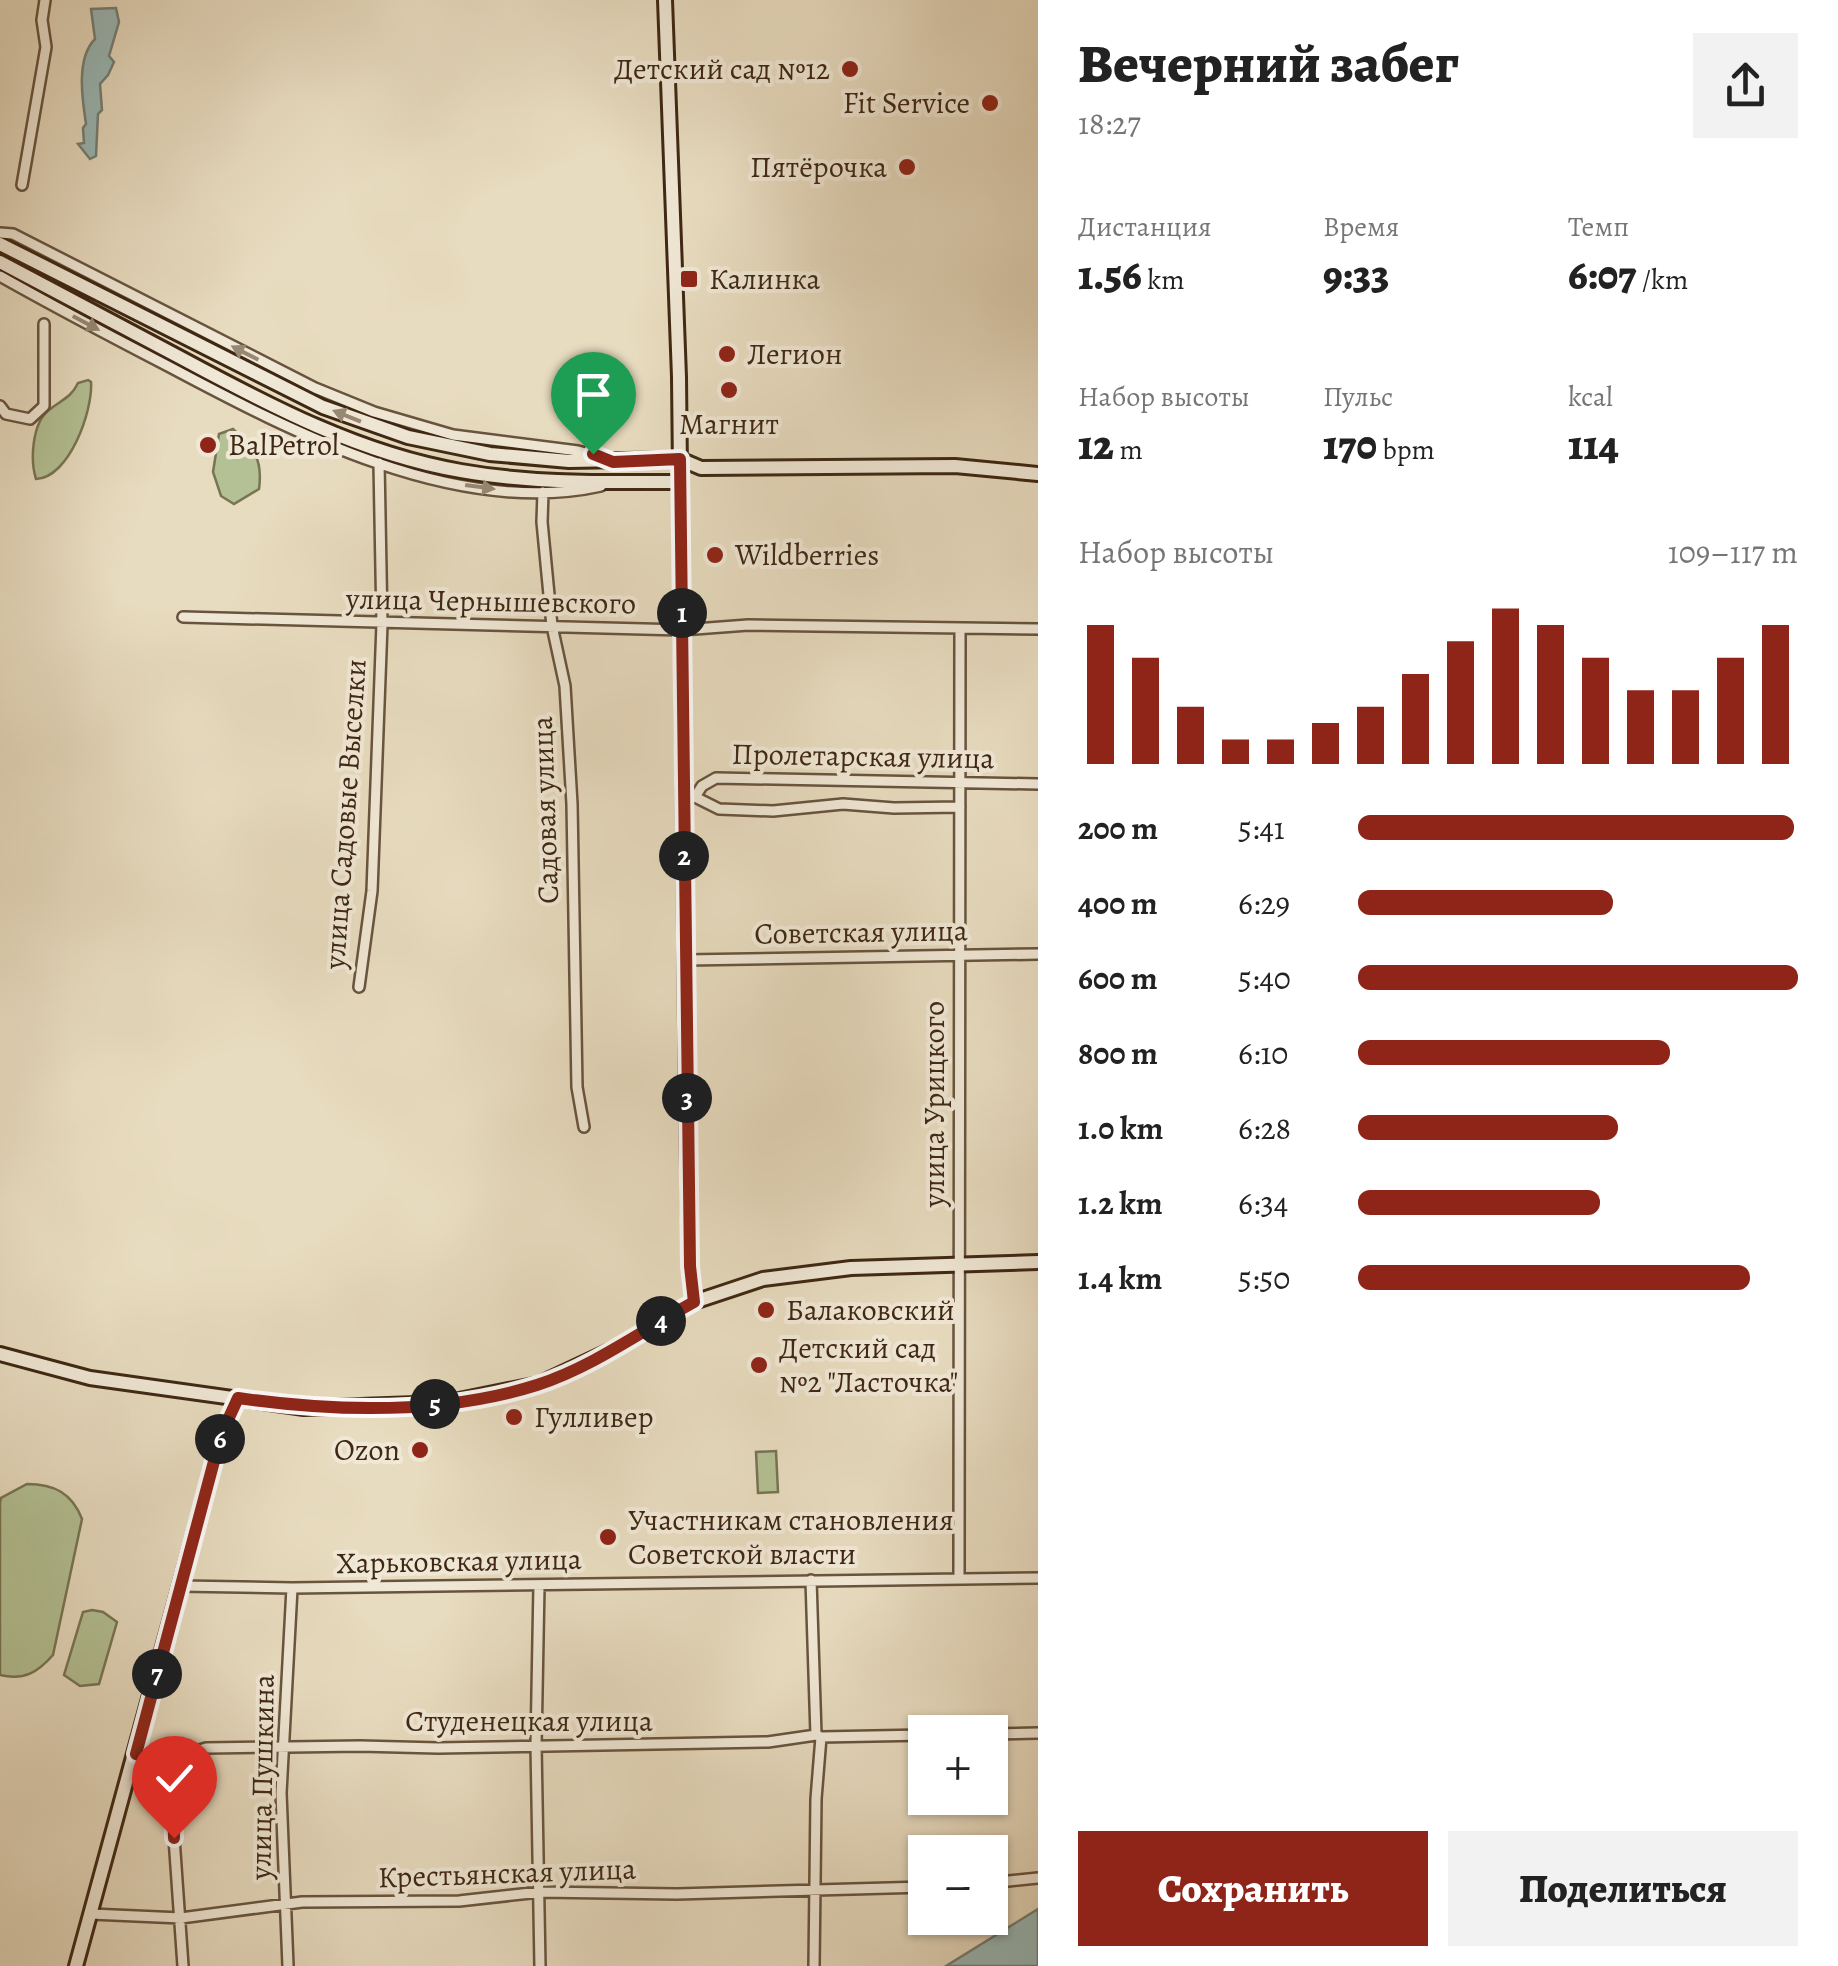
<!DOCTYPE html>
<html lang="ru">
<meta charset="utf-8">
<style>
body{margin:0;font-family:Alegreya,serif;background:#f2f2f2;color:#222;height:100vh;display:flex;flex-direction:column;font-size:38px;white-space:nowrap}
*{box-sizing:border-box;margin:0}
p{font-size:32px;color:#767676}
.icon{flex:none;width:55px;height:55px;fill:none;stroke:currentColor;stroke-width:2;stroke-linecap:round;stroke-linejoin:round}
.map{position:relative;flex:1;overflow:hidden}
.details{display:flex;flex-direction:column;background:#fff;width:800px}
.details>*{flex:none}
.buttons{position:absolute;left:908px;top:1715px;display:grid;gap:20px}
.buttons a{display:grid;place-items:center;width:100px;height:100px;border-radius:0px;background:#fff;box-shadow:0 2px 8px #0004;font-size:50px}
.pin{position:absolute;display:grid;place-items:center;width:85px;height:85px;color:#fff;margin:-102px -42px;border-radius:50% 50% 50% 0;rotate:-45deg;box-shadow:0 0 10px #0007}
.pin .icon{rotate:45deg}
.km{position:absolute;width:50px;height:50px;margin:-25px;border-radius:50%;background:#222;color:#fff;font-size:28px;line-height:50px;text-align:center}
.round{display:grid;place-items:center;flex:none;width:105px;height:105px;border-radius:0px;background:#f2f2f2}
.overview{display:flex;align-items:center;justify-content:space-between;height:170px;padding:0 40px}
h1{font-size:55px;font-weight:800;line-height:75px}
.stats{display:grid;grid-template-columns:repeat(3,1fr);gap:15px;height:170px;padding:10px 40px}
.stats div{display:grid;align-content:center}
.stats b{font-size:42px;font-weight:800}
.stats small{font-size:28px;font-weight:400}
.stats p{font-size:28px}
.chart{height:280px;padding:20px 40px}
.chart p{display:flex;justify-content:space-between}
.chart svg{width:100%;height:180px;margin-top:10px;stroke:#8f2418;stroke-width:6}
.primary-button{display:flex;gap:20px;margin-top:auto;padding:20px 40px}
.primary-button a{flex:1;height:115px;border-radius:0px;background:#8f2418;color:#fff;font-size:40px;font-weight:800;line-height:115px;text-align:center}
.primary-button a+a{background:#f2f2f2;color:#222}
ul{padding:0 40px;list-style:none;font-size:32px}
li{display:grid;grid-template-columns:160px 120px 1fr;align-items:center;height:75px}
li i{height:25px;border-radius:12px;background:#8f2418}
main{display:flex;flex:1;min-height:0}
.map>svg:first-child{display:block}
.green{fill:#b3c194;stroke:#787454;stroke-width:2.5}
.water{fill:#99bab9;stroke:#757f77;stroke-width:2.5}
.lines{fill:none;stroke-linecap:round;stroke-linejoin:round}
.street-casing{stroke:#68543e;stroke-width:14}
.secondary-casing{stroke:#3e2713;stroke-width:18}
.street{stroke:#f0e8d6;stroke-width:9}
.secondary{stroke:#f0e8d6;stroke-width:12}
.oneway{fill:#978874}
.route-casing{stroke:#fff;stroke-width:20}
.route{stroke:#8f2418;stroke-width:12}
.poi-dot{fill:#8f2418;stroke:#f0e8d6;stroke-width:4}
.labels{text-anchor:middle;stroke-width:8;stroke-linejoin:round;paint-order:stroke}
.poi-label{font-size:30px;fill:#3e2713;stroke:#f0e8d6;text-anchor:start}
.street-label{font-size:30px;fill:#3e2713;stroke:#f0e8d6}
</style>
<main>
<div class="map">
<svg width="1038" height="1966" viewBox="0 0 1038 1966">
<rect width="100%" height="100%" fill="#e8dcc0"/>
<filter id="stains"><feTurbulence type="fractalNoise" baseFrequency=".002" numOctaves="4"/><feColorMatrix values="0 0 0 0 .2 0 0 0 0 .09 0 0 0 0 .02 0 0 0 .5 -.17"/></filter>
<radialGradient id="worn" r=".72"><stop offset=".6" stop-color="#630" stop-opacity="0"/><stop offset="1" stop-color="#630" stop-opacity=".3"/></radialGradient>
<path class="green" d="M88,380L91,382C93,411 69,478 36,479C30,460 32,423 49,410C61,400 71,398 78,383Z
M233,429C254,448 263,459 259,489L234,504L221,496L213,472L219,434Z
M776,1451L778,1492L758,1493L756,1452Z
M27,1484C54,1484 72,1493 82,1519L53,1655C38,1672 24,1681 0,1675V1503L1,1498Z
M92,1610L103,1612L117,1622L99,1684L80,1686L64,1675L83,1612Z"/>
<path class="water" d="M116,8L119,22L109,56L114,62L108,75L100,84L102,110L98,114L96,156L90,159L78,144L84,143L83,128L86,124C82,98 76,58 95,39L91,9Z
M1038,1909V1966H946Z"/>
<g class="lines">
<g class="street-casing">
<path id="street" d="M22,185L46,47L42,20L45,0
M0,233L13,234L315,388L374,412L453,435L578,451L601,457
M0,276C55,307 112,337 168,366C292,432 456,518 601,486
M0,406L6,414L30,419L44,406V324
M543,492L542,522L552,626L565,686L572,804L577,1087L584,1127
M183,617L682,630L748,625L1038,629
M683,797H695L702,786L716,778L1038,784
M695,797L719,809L773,811L843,804L894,808L960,807
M686,960L1038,954
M359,987L372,891L382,624L379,463
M959,1579L960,628
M811,1580L816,1735
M539,1585L536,1745L540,1966
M180,1586L292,1588L1038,1578
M990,1734L1038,1733
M135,1754L164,1761L206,1748L360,1746L438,1748L768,1742L816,1735L821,1737L925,1735
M172,1760L174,1838L183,1966
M990,1883L1038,1878
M91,1914L181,1918L302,1902L459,1901L540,1892L677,1894L925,1887
M288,1966L281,1793L292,1588
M814,1966L816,1799L821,1737"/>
</g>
<g class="secondary-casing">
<path id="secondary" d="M665,0L679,377L687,1121L690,1266L694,1302
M0,244L323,407L408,437L490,454L569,461L680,459L701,468L955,466L1038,474
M0,262C60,294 121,326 181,358C270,406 361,454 461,471C534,484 607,482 680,482
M0,1354L90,1378L304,1408L444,1403L539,1384L620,1346L694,1302L763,1279L851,1268L1038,1262
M76,1966L221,1435L238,1398"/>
</g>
<use href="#street" class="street"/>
<use href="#secondary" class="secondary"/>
</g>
<defs><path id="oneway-solid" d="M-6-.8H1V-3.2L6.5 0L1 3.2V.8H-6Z" transform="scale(2.5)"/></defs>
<g class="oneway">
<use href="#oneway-solid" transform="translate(86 323) rotate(28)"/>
<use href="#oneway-solid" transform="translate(245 353) rotate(-153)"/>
<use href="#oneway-solid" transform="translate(347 416) rotate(-158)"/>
<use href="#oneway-solid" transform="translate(480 487) rotate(8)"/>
</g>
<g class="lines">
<g class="route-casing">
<path id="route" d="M174,1838L172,1760H155L136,1754L221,1435L238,1398C336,1412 442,1415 537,1385C593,1367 643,1330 694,1302L690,1266L680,459L613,462L593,454"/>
</g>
<use href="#route" class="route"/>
</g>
<g class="poi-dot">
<circle cx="850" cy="69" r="10"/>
<circle cx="990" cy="103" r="10"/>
<circle cx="907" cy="167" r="10"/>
<rect x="679" y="269" width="20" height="20" rx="5"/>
<circle cx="727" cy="354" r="10"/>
<circle cx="729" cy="390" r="10"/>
<circle cx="208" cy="445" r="10"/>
<circle cx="715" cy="555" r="10"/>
<circle cx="766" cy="1310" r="10"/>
<circle cx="759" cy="1365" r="10"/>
<circle cx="514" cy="1417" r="10"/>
<circle cx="420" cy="1450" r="10"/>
<circle cx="608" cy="1537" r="10"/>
</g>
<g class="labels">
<g class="poi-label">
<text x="830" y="79" text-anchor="end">Детский сад №12</text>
<text x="970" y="113" text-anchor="end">Fit Service</text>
<text x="887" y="177" text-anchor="end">Пятёрочка</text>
<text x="709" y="289">Калинка</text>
<text x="747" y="364">Легион</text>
<text x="729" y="434" text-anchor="middle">Магнит</text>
<text x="228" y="455">BalPetrol</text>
<text x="735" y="565">Wildberries</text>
<text x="786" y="1320">Балаковский</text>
<text x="779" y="1358">Детский сад<tspan x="779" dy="34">№2 "Ласточка"</tspan></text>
<text x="534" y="1427">Гулливер</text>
<text x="400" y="1460" text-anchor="end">Ozon</text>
<text x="628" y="1530">Участникам становления<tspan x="628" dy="34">Советской власти</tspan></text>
</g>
<g class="street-label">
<text transform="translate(491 601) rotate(1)" y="10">улица Чернышевского</text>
<text transform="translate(863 756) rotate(1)" y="10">Пролетарская улица</text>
<text transform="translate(545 810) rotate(-92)" y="10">Садовая улица</text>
<text transform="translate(345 814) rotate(-86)" y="10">улица Садовые Выселки</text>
<text transform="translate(861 932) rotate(-1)" y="10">Советская улица</text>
<text transform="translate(934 1104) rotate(-90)" y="10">улица Урицкого</text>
<text transform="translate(459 1561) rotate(-1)" y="10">Харьковская улица</text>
<text x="529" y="1731">Студенецкая улица</text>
<text transform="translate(262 1777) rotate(-89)" y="10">улица Пушкина</text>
<text transform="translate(507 1873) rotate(-2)" y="10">Крестьянская улица</text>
</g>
</g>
<rect width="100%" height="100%" filter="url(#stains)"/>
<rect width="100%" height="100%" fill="url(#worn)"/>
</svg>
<div class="buttons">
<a>+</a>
<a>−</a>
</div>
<div class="pin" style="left:593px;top:454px;background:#1e9e55"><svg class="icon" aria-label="arrive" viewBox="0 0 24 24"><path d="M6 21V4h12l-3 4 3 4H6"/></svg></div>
<div class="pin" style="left:174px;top:1838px;background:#d93025"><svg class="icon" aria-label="check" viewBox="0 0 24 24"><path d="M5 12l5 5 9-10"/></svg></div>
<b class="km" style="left:682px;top:613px">1</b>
<b class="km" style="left:684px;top:856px">2</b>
<b class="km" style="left:687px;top:1098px">3</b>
<b class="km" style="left:661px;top:1321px">4</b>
<b class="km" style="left:435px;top:1404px">5</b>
<b class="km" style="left:220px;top:1439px">6</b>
<b class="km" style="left:157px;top:1674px">7</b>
</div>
<section class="details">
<div class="overview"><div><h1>Вечерний забег</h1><p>18:27</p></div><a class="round"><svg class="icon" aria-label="share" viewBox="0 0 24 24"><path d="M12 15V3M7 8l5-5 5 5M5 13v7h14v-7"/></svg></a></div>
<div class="stats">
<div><p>Дистанция</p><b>1.56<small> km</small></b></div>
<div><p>Время</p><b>9:33</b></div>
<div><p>Темп</p><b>6:07<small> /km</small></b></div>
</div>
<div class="stats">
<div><p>Набор высоты</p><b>12<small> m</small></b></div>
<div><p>Пульс</p><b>170<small> bpm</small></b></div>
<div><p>kcal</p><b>114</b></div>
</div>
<div class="chart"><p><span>Набор высоты</span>109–117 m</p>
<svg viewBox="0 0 160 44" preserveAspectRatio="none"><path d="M5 44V10M15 44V18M25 44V30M35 44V38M45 44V38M55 44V34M65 44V30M75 44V22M85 44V14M95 44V6M105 44V10M115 44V18M125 44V26M135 44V26M145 44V18M155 44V10"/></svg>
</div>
<ul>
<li><b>200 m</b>5:41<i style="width:99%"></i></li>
<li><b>400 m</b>6:29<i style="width:58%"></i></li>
<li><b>600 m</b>5:40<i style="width:100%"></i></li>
<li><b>800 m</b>6:10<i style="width:71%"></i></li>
<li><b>1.0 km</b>6:28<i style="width:59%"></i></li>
<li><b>1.2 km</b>6:34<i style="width:55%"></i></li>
<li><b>1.4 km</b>5:50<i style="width:89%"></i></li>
</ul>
<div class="primary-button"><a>Сохранить</a><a>Поделиться</a></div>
</section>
</main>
